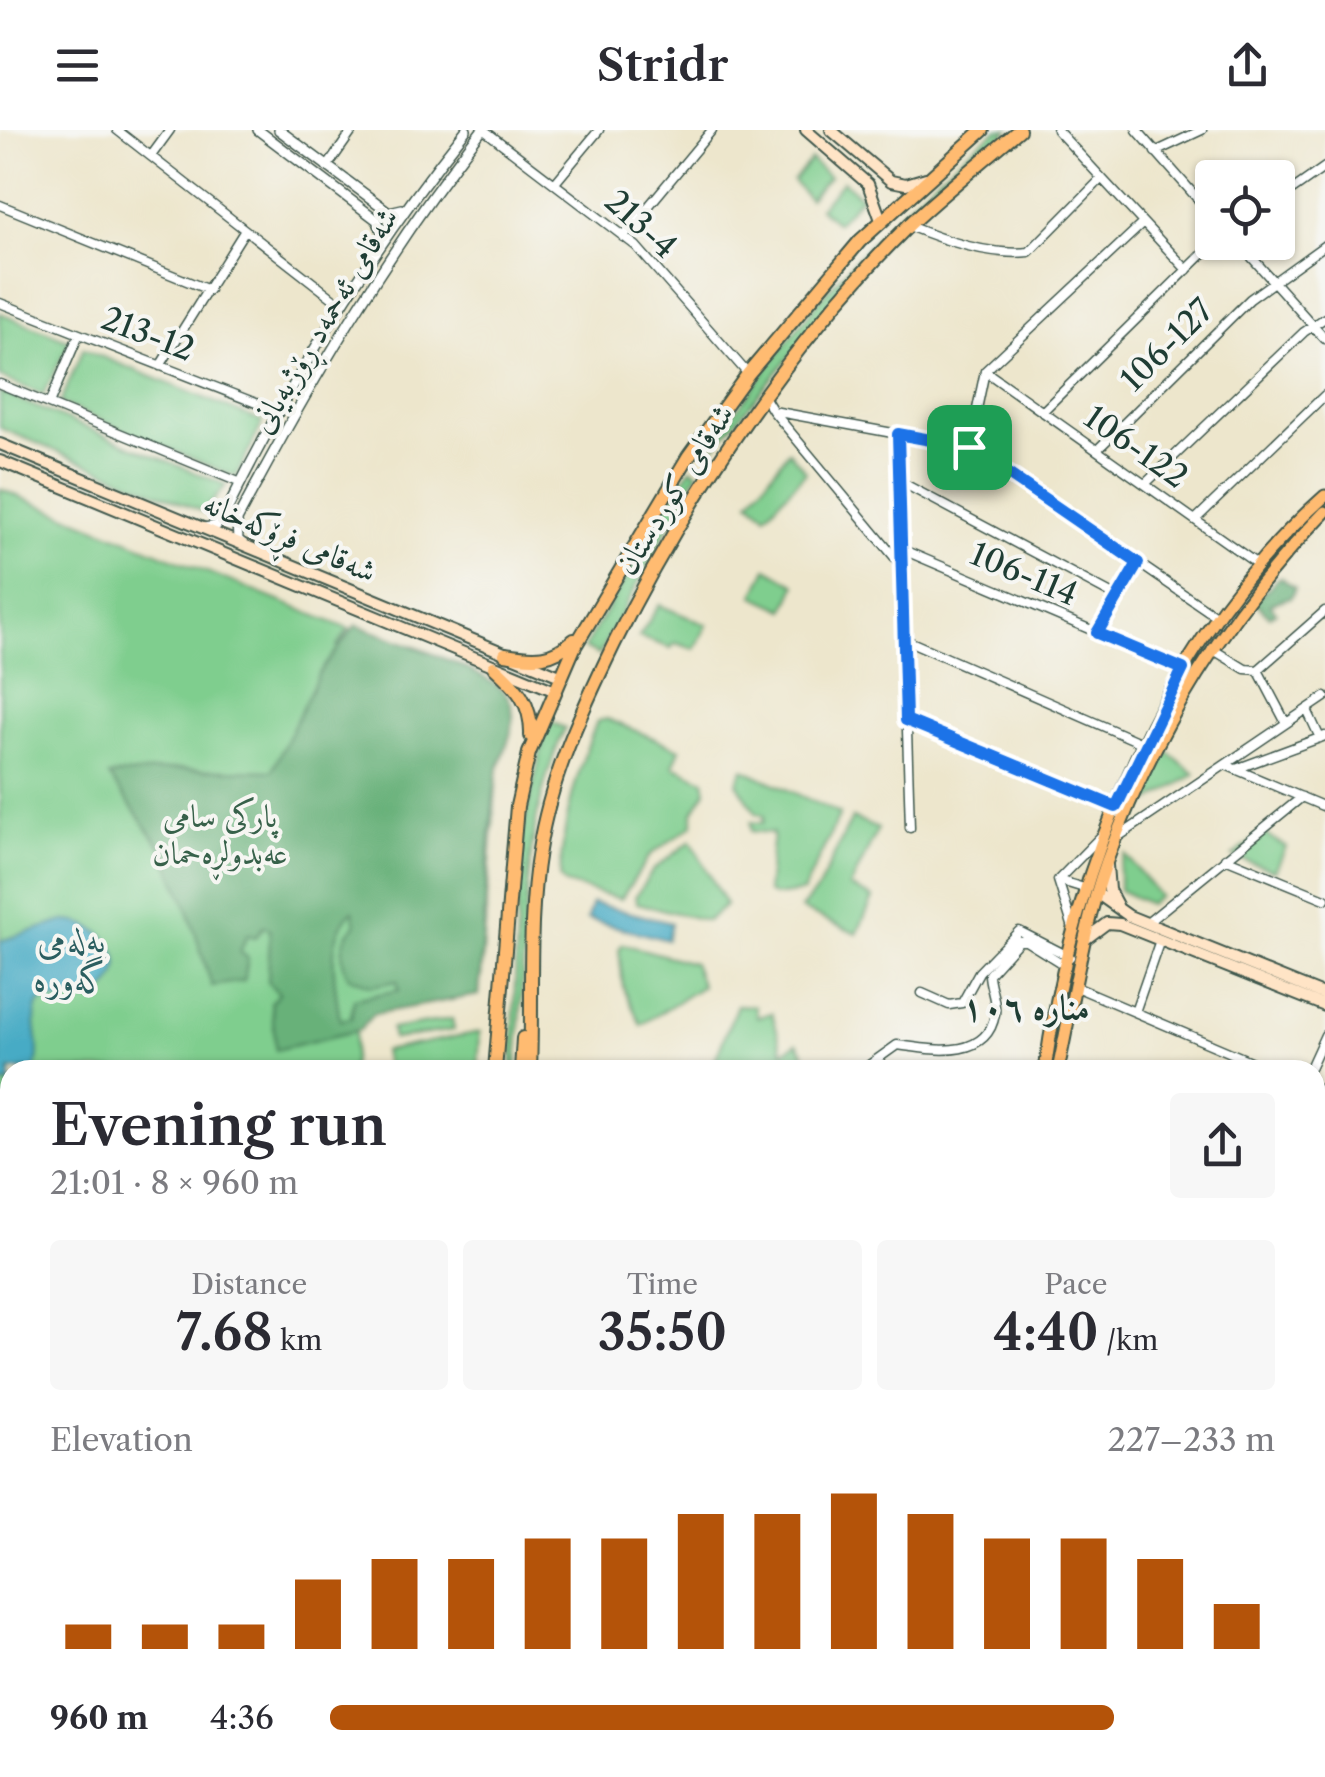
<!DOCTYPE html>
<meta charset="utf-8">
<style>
body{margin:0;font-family:"Libre Caslon Text",Amiri,serif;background:#f7f7f7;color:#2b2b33;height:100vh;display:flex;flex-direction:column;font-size:38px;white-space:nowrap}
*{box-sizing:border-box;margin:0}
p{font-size:32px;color:#7c7c81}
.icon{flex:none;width:55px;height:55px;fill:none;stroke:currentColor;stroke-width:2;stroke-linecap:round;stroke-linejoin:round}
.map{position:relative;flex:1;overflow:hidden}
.details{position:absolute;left:0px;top:930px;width:1325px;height:718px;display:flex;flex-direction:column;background:#fff;border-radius:30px 30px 0 0;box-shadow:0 2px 8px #0004}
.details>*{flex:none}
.buttons{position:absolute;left:1195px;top:30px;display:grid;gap:20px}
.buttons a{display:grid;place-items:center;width:100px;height:100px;border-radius:10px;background:#fff;box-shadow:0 2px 8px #0004;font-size:50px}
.pin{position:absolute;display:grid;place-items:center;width:85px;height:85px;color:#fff;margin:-42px;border-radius:20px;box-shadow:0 5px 15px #0006}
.round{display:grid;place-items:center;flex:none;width:105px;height:105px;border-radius:10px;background:#f7f7f7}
.summary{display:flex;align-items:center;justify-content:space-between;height:170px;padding:0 50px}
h1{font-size:55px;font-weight:600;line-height:75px}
.metrics{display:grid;grid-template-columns:repeat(3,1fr);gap:15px;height:170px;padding:10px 50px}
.metrics div{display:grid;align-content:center;border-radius:10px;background:#f7f7f7;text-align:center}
.metrics b{font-size:50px;font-weight:600}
.metrics small{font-size:28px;font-weight:400}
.metrics p{font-size:28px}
.chart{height:280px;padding:20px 50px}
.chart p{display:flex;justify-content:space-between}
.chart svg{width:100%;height:180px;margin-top:10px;stroke:#b45309;stroke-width:6}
ul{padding:0 50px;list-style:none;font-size:32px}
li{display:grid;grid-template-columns:160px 120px 1fr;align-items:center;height:75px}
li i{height:25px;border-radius:12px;background:#b45309}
header{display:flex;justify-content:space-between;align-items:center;height:130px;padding:0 50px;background:#fff;font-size:45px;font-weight:600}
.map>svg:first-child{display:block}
.green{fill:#7fce8e;stroke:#4f8661;stroke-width:2.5}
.forest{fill:#67b179;stroke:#437756;stroke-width:2.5;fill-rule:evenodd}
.water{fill:#46abc5;stroke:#32747c;stroke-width:2.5}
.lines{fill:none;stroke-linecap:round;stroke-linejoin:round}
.minor-casing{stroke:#3e564b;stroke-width:11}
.tertiary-casing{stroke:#3e564b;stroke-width:12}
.secondary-casing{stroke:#3e564b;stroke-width:14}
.primary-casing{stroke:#3e564b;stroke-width:15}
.trunk-casing{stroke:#3e564b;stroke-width:16}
.minor{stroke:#fff;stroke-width:8}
.tertiary{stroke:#fff;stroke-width:9}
.secondary{stroke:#ffe4c6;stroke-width:10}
.primary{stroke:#ffbb71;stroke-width:11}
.trunk{stroke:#ffbb71;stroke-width:12}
.route-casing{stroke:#fff;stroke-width:20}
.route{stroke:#1a73e8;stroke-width:12}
.labels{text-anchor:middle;stroke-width:8;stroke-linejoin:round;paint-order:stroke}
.street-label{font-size:32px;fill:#1f3d34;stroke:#f6f6f2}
.park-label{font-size:32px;fill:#37614a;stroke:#f6f6f2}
.water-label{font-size:35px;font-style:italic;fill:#2b5e60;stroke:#f6f6f2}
.neighbourhood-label{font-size:35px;font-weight:bold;fill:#1f3d34;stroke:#f6f6f2}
</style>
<header><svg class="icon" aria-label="menu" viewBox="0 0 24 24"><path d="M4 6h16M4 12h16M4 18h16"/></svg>Stridr<svg class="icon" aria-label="share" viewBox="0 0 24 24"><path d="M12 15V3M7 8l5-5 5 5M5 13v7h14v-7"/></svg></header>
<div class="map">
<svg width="1325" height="1647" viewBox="0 0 1325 1647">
<rect width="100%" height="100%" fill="#f6f6f2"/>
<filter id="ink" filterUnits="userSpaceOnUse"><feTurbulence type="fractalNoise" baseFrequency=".01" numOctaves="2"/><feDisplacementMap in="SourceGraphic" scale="20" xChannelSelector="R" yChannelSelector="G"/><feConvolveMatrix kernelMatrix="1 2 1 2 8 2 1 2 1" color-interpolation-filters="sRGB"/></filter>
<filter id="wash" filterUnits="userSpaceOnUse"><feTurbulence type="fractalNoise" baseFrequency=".0048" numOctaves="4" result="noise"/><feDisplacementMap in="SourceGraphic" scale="40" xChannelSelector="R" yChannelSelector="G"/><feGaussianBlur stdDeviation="2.25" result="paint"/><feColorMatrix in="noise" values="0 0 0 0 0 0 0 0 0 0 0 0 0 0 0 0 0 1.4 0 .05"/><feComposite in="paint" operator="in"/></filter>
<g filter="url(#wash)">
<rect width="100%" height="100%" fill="#ede6cc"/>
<path class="green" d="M997,0H1009L915,80L877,120L714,318C720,298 739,278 751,261C820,163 901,70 997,0Z
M811,30L829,47L809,69L793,51Z
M843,51L861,67L837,93L819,78Z
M0,183L70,211L43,265L0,247Z
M83,219L263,292L236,347L60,273Z
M0,262L226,355L204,382L0,298Z
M789,321L806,342L766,385L750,371Z
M691,338L698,342L599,525L584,518Z
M0,359L349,499L337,516L502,579L481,849L358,876L352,940H10V1539L0,1548Z
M767,438L796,455L785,480L754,466Z
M659,475L707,495L695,519L675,513L671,518L639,507Z
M607,589L680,619L673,636L704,650L706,661L693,682V695L650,725L621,769L565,754L560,748C562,692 577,642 597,591Z
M548,591L565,598C515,706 529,825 516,940H512L520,712Z
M1166,620L1195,644L1145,674Z
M743,639L840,684L803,762L775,766L767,762L773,703L751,701V692L763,693L764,686L756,683L737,653Z
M852,688L878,699L850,757L873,768L857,804L801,779L818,759Z
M1263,703L1286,717L1275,741L1233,726Z
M691,711L726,775L707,791L637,773L635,767L653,740Z
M1125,724L1159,766L1149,774L1119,760V738Z
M623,814L693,833L702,856L641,895L623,857L619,819Z
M737,875L755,876L757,887L772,883L783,922L797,913L806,927L802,939L711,940Z
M452,889L454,900L393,909L391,899Z
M480,902L478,940H387L383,921Z
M1315,1224L1325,1227V1353L1315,1351Z
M1325,1394V1503L1322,1505L1315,1502V1402Z"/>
<path class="forest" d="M1280,447L1295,458L1291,467L1270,474L1276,482L1269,486L1254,471Z
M356,495C387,507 494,542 508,567C523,594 500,623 496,649C486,720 485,794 479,865L373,884L360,900L276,920L271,872L279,863L268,853L270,800L264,796L256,807L247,805L240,822L248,828L244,851L212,856L187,777L161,717L109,646L175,639L272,641L319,543ZM353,781L356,795C339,808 339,830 349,847L372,856L397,851L399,860L354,869L351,888L340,890C335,857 324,804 353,781Z"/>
<path class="water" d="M592,773L671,793L667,810L587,789Z
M64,791C103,789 141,835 100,864C80,878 59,864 39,873C28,894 45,916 34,940H10V953L0,954V811Z"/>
</g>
<g filter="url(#ink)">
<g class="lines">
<g class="minor-casing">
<path id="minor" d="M117,0L339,173
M484,0L636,116L748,244
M1057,0L1187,140
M1137,0L1212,85
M1155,22L1202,0
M151,26L170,0
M327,37L353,0
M555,53L599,0
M1278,70L1325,37
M0,75L209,160
M909,96C945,111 990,126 1029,122L1101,49
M623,107L712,0
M1238,112L1325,209
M0,173L279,282
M160,236L245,100
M985,241L1257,434
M0,254L241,353
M765,268L773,281L969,317L1217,487
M49,274L79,204
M773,281L901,435
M1042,282L1215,112
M898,304L910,698
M969,317L985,241L1142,94
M1097,320L1250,169L1325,115
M899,351L1115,466
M1145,354L1304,202L1325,188
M1195,390L1325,265
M901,419L1183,539
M1097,503L1138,433
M904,509L1144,614
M1212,519L1245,539L1258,540L1325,481
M1258,540L1286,593
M1307,580L1320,608
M907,590L1116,677
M1228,636L1325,677
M1236,639L1325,606
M1118,707L1325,567
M1225,728L1325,769
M1058,750L1103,704
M1058,750L1073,798
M1058,750L1084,758
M1147,793L1302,667
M1076,857L1271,940
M922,863L949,875L962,873L979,842L1019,801L1070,827
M1135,882L1160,810
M862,940L897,915C929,919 987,932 995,884C997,871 989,856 989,844L1019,811H1026L1066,836
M1309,940L1325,905
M1315,958L1325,963
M1315,1047L1325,1051
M1315,1121L1325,1125
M1315,1218L1325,1221
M1315,1354L1325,1356
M1315,1391L1325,1383
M1315,1509L1325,1505
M1315,1630L1325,1617
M63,1638L65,1647
M137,1638L140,1647
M259,1638L261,1647
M318,1638L321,1647
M381,1638L383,1647
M622,1638L623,1647
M677,1638L683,1647
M775,1638L780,1647
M919,1638L922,1647
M971,1638V1647
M1199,1638L1201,1647
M1286,1638L1298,1647
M201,1647L239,1638
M1014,1647L1015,1638
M1301,1647L1309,1638"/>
</g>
<g class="tertiary-casing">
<path id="tertiary" d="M258,0L377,90L384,106
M279,0L389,82L402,79
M204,398L216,396L224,386C292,248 370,120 466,0
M243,414L238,410L237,390C310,253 386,122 482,0
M0,1564L10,1556
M0,1632L10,1623
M1122,1638L1124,1647
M657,1647L670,1638
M809,1647L830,1638"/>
</g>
<g class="secondary-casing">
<path id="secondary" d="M806,0L868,54L881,90
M831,0L891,51L906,54L926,48
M0,314L560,546
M0,331L553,560
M1107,735L1109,760L1117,775
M1098,764L1129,786L1325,865
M1087,808L1107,793L1120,794L1325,876"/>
</g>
<g class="primary-casing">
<path id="primary" d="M1045,940C1073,734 1167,505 1325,366
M1058,940C1073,871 1083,797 1107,731C1153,601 1229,480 1325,382
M1315,1516L1325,1519
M1315,1526L1325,1529"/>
</g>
<g class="trunk-casing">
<path id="trunk" d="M505,524C535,529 551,530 574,510
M494,537C517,558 532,573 531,606
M495,940L517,676L529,623L574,518L688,327L748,244L860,111L983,0
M521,940L523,908
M530,940C533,867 527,793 539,720C550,648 582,580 614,514C686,368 793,209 910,94C945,61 983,31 1019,0
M0,1579L10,1570
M0,1607L10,1598
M494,1638L495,1647
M521,1638L522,1647"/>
</g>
<use href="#minor" class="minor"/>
<use href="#tertiary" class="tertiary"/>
<use href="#secondary" class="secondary"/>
<use href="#primary" class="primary"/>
<use href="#trunk" class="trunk"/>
</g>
</g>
<g class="lines" filter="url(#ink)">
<g class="route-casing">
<path id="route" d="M898,304L969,317L1138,433L1097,503L1183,539L1116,677L906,590Z"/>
</g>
<use href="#route" class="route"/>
</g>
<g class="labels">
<g class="street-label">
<text transform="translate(641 94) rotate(42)" y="11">213-4</text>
<text transform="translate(324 190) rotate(-59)" y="11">شەقامی ئەحمەد ڕۆژبەیانی</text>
<text transform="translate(148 204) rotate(21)" y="11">213-12</text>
<text transform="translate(1167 215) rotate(-45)" y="11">106-127</text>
<text transform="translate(1136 317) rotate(35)" y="11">106-122</text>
<text transform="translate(674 359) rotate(-58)" y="11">شەقامی کوردستان</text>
<text transform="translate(290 407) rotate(23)" y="11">شەقامی فڕۆکەخانە</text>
<text transform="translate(1024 444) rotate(23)" y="11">106-114</text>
</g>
<g class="park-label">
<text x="220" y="697">پارکی سامی<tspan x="220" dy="37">عەبدولڕەحمان</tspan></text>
</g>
<g class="water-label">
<text x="72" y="822">بەلەمی<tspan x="72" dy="40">گەورە</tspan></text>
</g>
<g class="neighbourhood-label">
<text x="1026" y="889">منارە ١٠٦</text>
</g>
</g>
</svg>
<div class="buttons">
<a><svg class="icon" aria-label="locate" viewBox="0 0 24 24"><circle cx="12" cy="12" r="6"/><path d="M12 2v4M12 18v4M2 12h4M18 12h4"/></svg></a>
</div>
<div class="pin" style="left:969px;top:317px;background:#1e9e55"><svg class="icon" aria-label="arrive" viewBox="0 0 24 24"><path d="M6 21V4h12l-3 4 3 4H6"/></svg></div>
<section class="details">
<div class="summary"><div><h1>Evening run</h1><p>21:01 · 8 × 960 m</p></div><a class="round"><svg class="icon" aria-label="share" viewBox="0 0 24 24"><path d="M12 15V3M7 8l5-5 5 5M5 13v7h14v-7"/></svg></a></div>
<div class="metrics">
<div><p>Distance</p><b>7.68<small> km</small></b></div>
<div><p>Time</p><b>35:50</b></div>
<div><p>Pace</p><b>4:40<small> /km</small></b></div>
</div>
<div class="chart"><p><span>Elevation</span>227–233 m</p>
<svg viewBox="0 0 160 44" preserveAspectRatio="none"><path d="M5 44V38M15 44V38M25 44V38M35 44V27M45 44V22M55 44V22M65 44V17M75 44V17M85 44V11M95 44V11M105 44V6M115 44V11M125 44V17M135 44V17M145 44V22M155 44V33"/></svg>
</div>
<ul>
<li><b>960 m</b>4:36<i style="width:83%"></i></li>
</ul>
</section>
</div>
